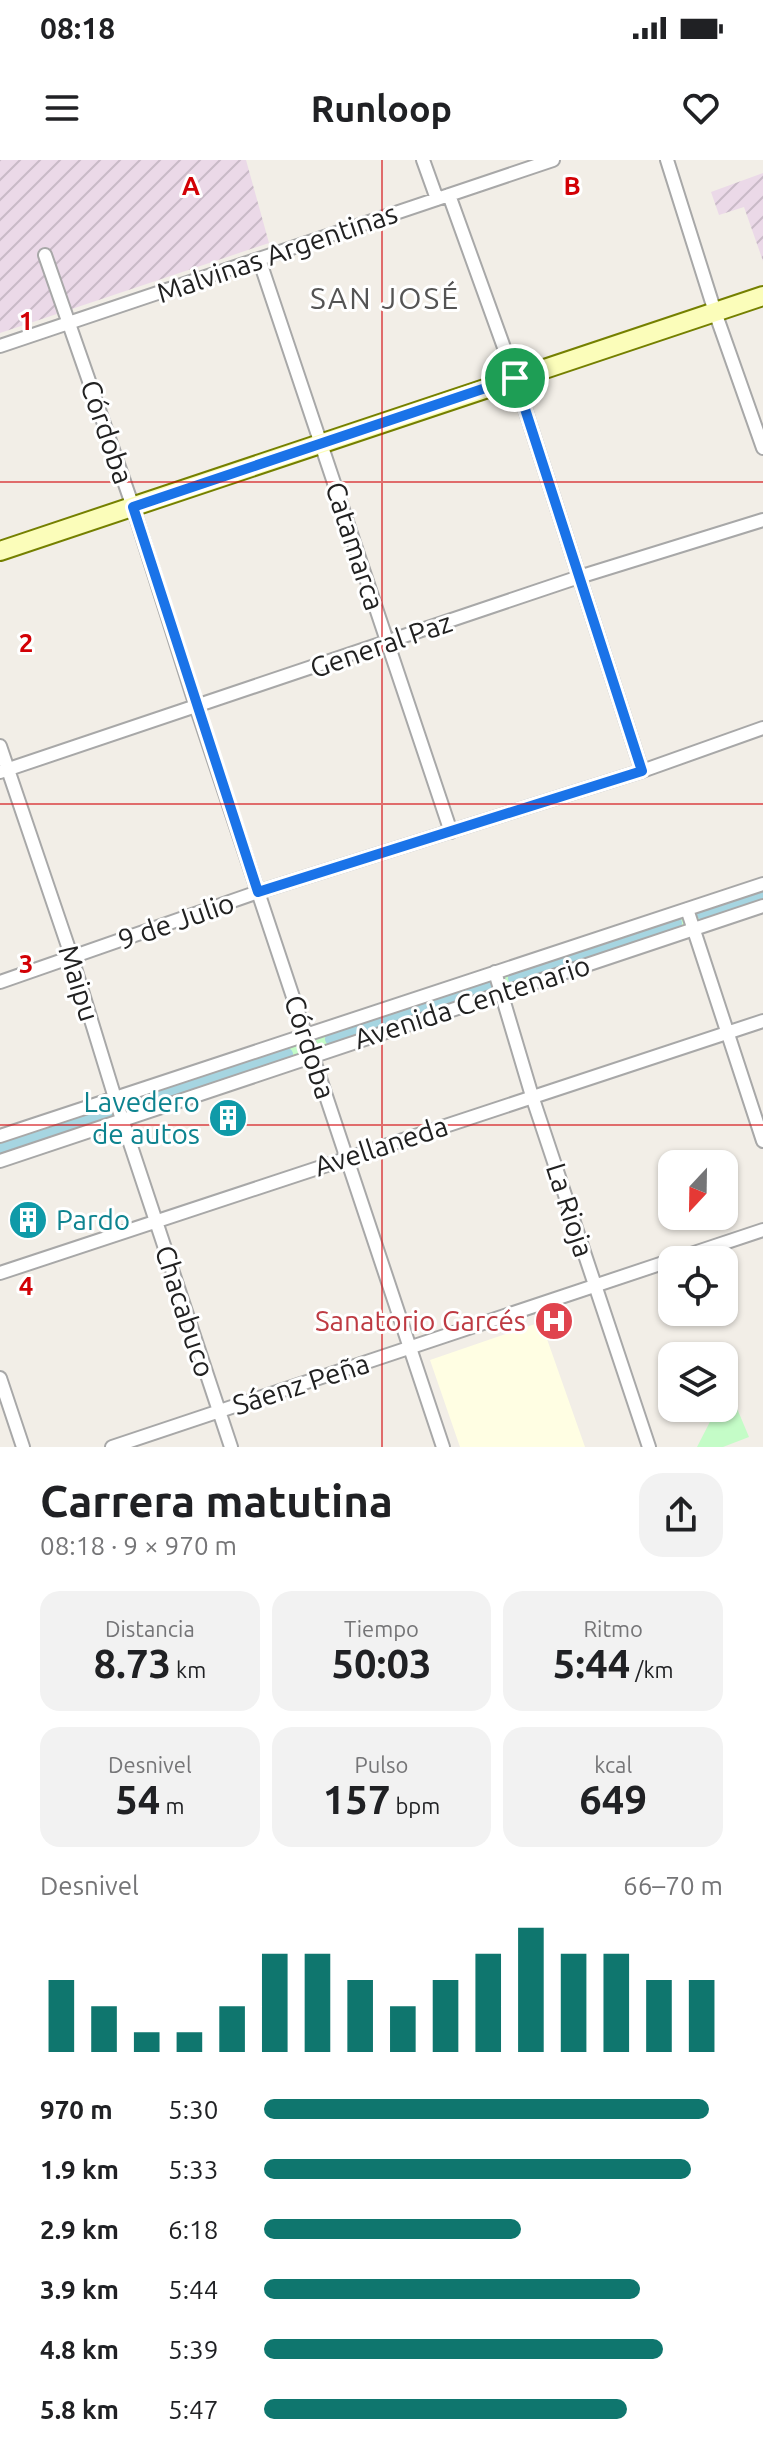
<!DOCTYPE html>
<html lang="es">
<meta charset="utf-8">
<style>
body{margin:0;font-family:Ubuntu,sans-serif;background:#f2f2f2;color:#202124;height:100vh;display:flex;flex-direction:column;font-size:30px;white-space:nowrap}
*{box-sizing:border-box;margin:0}
p{font-size:26px;color:#757577}
.icon{flex:none;width:44px;height:44px;fill:none;stroke:currentColor;stroke-width:2;stroke-linecap:round;stroke-linejoin:round}
.map{position:relative;height:1287px;overflow:hidden}
.details{display:flex;flex-direction:column;background:#fff;flex:1}
.details>*{flex:none}
.needle{width:52px;rotate:202deg}
.buttons{position:absolute;left:658px;top:990px;display:grid;gap:16px}
.buttons a{display:grid;place-items:center;width:80px;height:80px;border-radius:16px;background:#fff;box-shadow:0 2px 6px #0004;font-size:40px}
.pin{position:absolute;display:grid;place-items:center;width:68px;height:68px;color:#fff;margin:-34px;border:4px solid #fff;border-radius:50%;box-shadow:0 2px 8px #0007}
.round{display:grid;place-items:center;flex:none;width:84px;height:84px;border-radius:24px;background:#f2f2f2}
.summary{display:flex;align-items:center;justify-content:space-between;height:136px;padding:0 40px}
h1{font-size:44px;font-weight:600;line-height:60px}
.stats{display:grid;grid-template-columns:repeat(3,1fr);gap:12px;height:136px;padding:8px 40px}
.stats div{display:grid;align-content:center;border-radius:20px;background:#f2f2f2;text-align:center}
.stats b{font-size:40px;font-weight:600}
.stats small{font-size:22px;font-weight:400}
.stats p{font-size:22px}
.chart{height:224px;padding:16px 40px}
.chart p{display:flex;justify-content:space-between}
.chart svg{width:100%;height:144px;margin-top:8px;stroke:#0f766e;stroke-width:6}
ul{padding:0 40px;list-style:none;font-size:26px}
li{display:grid;grid-template-columns:128px 96px 1fr;align-items:center;height:60px}
li i{height:20px;border-radius:10px;background:#0f766e}
.status{display:flex;justify-content:space-between;align-items:center;height:56px;padding:0 40px;background:#fff;direction:ltr}
.status svg{height:22px;fill:currentColor}
header{display:flex;justify-content:space-between;align-items:center;height:104px;padding:0 40px;background:#fff;font-size:36px;font-weight:600}
.map>svg:first-child{display:block}
.industrial{fill:url(#industrial-furrows)}
.education{fill:#fffee3}
.park{fill:#c4fcc7}
.lines{fill:none;stroke-linecap:round;stroke-linejoin:round}
.canal{stroke:#a6d5e1;stroke-width:12}
.minor-casing{stroke:#a8a8a8;stroke-width:16}
.secondary-casing{stroke:#758000;stroke-width:22}
.minor{stroke:#fff;stroke-width:12}
.secondary{stroke:#fbfdba;stroke-width:18}
.route-casing{stroke:#fff;stroke-width:16}
.route{stroke:#1a73e8;stroke-width:10}
.grid{fill:none;stroke:#d20005;stroke-width:2;stroke-opacity:0.55}
.labels{text-anchor:middle;stroke-width:6;stroke-linejoin:round;paint-order:stroke}
.street-label{font-size:28px;fill:#212121;stroke:#fff}
.culture-label{font-size:28px;fill:#0d838f;stroke:#fff;text-anchor:end}
.health-label{font-size:28px;fill:#be3a42;stroke:#fff;text-anchor:end}
.neighbourhood-label{font-size:30px;letter-spacing:2px;fill:#545454;stroke:#fff}
.grid-label{font-size:26px;text-anchor:middle;font-weight:bold;fill:#d20005;stroke:#fff;stroke-width:6;stroke-linejoin:round;paint-order:stroke}
</style>
<div class="status"><b>08:18</b><svg viewBox="0 0 49 12"><path d="M0 12V9h3v3zM5 12V6h3v6zM10 12V3h3v9zM15 12V0h3v12zM26 1h20v11H26zM47 4h2v5h-2z"/></svg></div>
<header><svg class="icon" aria-label="menu" viewBox="0 0 24 24"><path d="M4 6h16M4 12h16M4 18h16"/></svg>Runloop<svg class="icon" aria-label="heart" viewBox="0 0 24 24"><path d="M12 20l-8-8c-3-5 5-10 8-4 3-6 11-1 8 4z"/></svg></header>
<div class="map">
<svg width="763" height="1287" viewBox="0 0 763 1287">
<defs>
<pattern id="industrial-furrows" width="10" height="10" patternUnits="userSpaceOnUse" patternTransform="scale(2)"><rect width="10" height="10" fill="#ebd9e8"/><path d="M-1 1l2-2M0 10L10 0M9 11l2-2" fill="none" stroke="#c9bac7"/></pattern>
</defs>
<rect width="100%" height="100%" fill="#f2eee7"/>
<path class="industrial" d="M0,0H246L269,83L0,173Z
M763,13V101L744,47L719,55L711,32Z"/>
<path class="education" d="M541,1162L585,1287H460L430,1200Z"/>
<path class="park" d="M763,726V744L0,998V979Z
M728,1227L749,1277L723,1287H697L717,1248H724V1235Z"/>
<g class="lines">
<path class="canal" d="M703,754L763,734
M514,818L676,763
M331,879L488,826
M138,943L287,894
M0,990L106,955"/>
<g class="minor-casing">
<path id="minor" d="M423,0L437,39
M667,0L715,152L763,288
M449,35L515,218L642,611
M45,95L133,347L196,546L443,1287
M259,99L451,672
M0,186L553,0
M0,586L72,798L115,938L231,1287
M0,612L579,417L763,360
M687,749L763,981
M495,812L532,936L649,1287
M0,822L258,732L642,611L763,568
M0,976L763,724
M0,1001L763,746
M673,1100L763,1070
M0,1113L763,861
M0,1218L23,1287
M112,1287L672,1100"/>
</g>
<g class="secondary-casing">
<path id="secondary" d="M0,391L763,136"/>
</g>
<use href="#minor" class="minor"/>
<use href="#secondary" class="secondary"/>
</g>
<g class="lines">
<g class="route-casing">
<path id="route" d="M515,218L642,611L258,732L133,347Z"/>
</g>
<use href="#route" class="route"/>
</g>
<path class="grid" d="M382,0V1287M0,322H763M0,644H763M0,965H763"/>
<defs>
<g id="building-disc" transform="scale(2)"><circle r="9.5" fill="#0f9aa8" stroke="#fff"/><path d="M-4-6H4V6H1V3H-1V6H-4ZM-2.5-4.3h1.7v1.8h-1.7ZM.8-4.3h1.7v1.8H.8ZM-2.5-1h1.7V.8h-1.7ZM.8-1h1.7V.8H.8Z" fill="#fff"/></g>
<g id="hospital-disc" transform="scale(2)"><circle r="9.5" fill="#e0444e" stroke="#fff"/><path d="M-5-5h3v3.5h4V-5h3V5h-3V1.5h-4V5h-3Z" fill="#fff"/></g>
</defs>
<g fill-rule="evenodd">
<use href="#building-disc" x="228" y="958"/>
<use href="#building-disc" x="28" y="1060"/>
<use href="#hospital-disc" x="554" y="1161"/>
</g>
<g class="labels">
<g class="street-label">
<text transform="translate(277 93) rotate(-19)" y="10">Malvinas Argentinas</text>
<text transform="translate(107 272) rotate(71)" y="10">Córdoba</text>
<text transform="translate(355 386) rotate(72)" y="10">Catamarca</text>
<text transform="translate(381 485) rotate(-19)" y="10">General Paz</text>
<text transform="translate(176 761) rotate(-19)" y="10">9 de Julio</text>
<text transform="translate(79 823) rotate(73)" y="10">Maipu</text>
<text transform="translate(472 842) rotate(-18)" y="10">Avenida Centenario</text>
<text transform="translate(310 887) rotate(72)" y="10">Córdoba</text>
<text transform="translate(381 986) rotate(-18)" y="10">Avellaneda</text>
<text transform="translate(570 1050) rotate(72)" y="10">La Rioja</text>
<text transform="translate(185 1151) rotate(72)" y="10">Chacabuco</text>
<text transform="translate(301 1224) rotate(-18)" y="10">Sáenz Peña</text>
</g>
<g class="culture-label">
<text x="200" y="952">Lavedero<tspan x="200" dy="32">de autos</tspan></text>
<text x="56" y="1070" text-anchor="start">Pardo</text>
</g>
<g class="health-label">
<text x="526" y="1171">Sanatorio Garcés</text>
</g>
<g class="neighbourhood-label">
<text x="385" y="149">SAN JOSÉ</text>
</g>
</g>
<g class="grid-label">
<text x="191" y="35">A</text>
<text x="572" y="35">B</text>
<text x="26" y="170">1</text>
<text x="26" y="492">2</text>
<text x="26" y="813">3</text>
<text x="26" y="1135">4</text>
</g>
</svg>
<div class="buttons">
<a><svg class="needle" viewBox="-14 -14 28 28"><path d="M0-13l5 13h-10z" fill="#e53935"/><path d="M0 13l5-13h-10z" fill="#757577"/></svg></a>
<a><svg class="icon" aria-label="locate" viewBox="0 0 24 24"><circle cx="12" cy="12" r="6"/><path d="M12 2v4M12 18v4M2 12h4M18 12h4"/></svg></a>
<a><svg class="icon" aria-label="layers" viewBox="0 0 24 24"><path d="M12 4l9 5-9 5-9-5zM3 14l9 5 9-5"/></svg></a>
</div>
<div class="pin" style="left:515px;top:218px;background:#1e9e55"><svg class="icon" aria-label="arrive" viewBox="0 0 24 24"><path d="M6 21V4h12l-3 4 3 4H6"/></svg></div>
</div>
<section class="details">
<div class="summary"><div><h1>Carrera matutina</h1><p>08:18 · 9 × 970 m</p></div><a class="round"><svg class="icon" aria-label="share" viewBox="0 0 24 24"><path d="M12 15V3M7 8l5-5 5 5M5 13v7h14v-7"/></svg></a></div>
<div class="stats">
<div><p>Distancia</p><b>8.73<small> km</small></b></div>
<div><p>Tiempo</p><b>50:03</b></div>
<div><p>Ritmo</p><b>5:44<small> /km</small></b></div>
</div>
<div class="stats">
<div><p>Desnivel</p><b>54<small> m</small></b></div>
<div><p>Pulso</p><b>157<small> bpm</small></b></div>
<div><p>kcal</p><b>649</b></div>
</div>
<div class="chart"><p><span>Desnivel</span>66–70 m</p>
<svg viewBox="0 0 160 44" preserveAspectRatio="none"><path d="M5 44V22M15 44V30M25 44V38M35 44V38M45 44V30M55 44V14M65 44V14M75 44V22M85 44V30M95 44V22M105 44V14M115 44V6M125 44V14M135 44V14M145 44V22M155 44V22"/></svg>
</div>
<ul>
<li><b>970 m</b>5:30<i style="width:97%"></i></li>
<li><b>1.9 km</b>5:33<i style="width:93%"></i></li>
<li><b>2.9 km</b>6:18<i style="width:56%"></i></li>
<li><b>3.9 km</b>5:44<i style="width:82%"></i></li>
<li><b>4.8 km</b>5:39<i style="width:87%"></i></li>
<li><b>5.8 km</b>5:47<i style="width:79%"></i></li>
</ul>
</section>
